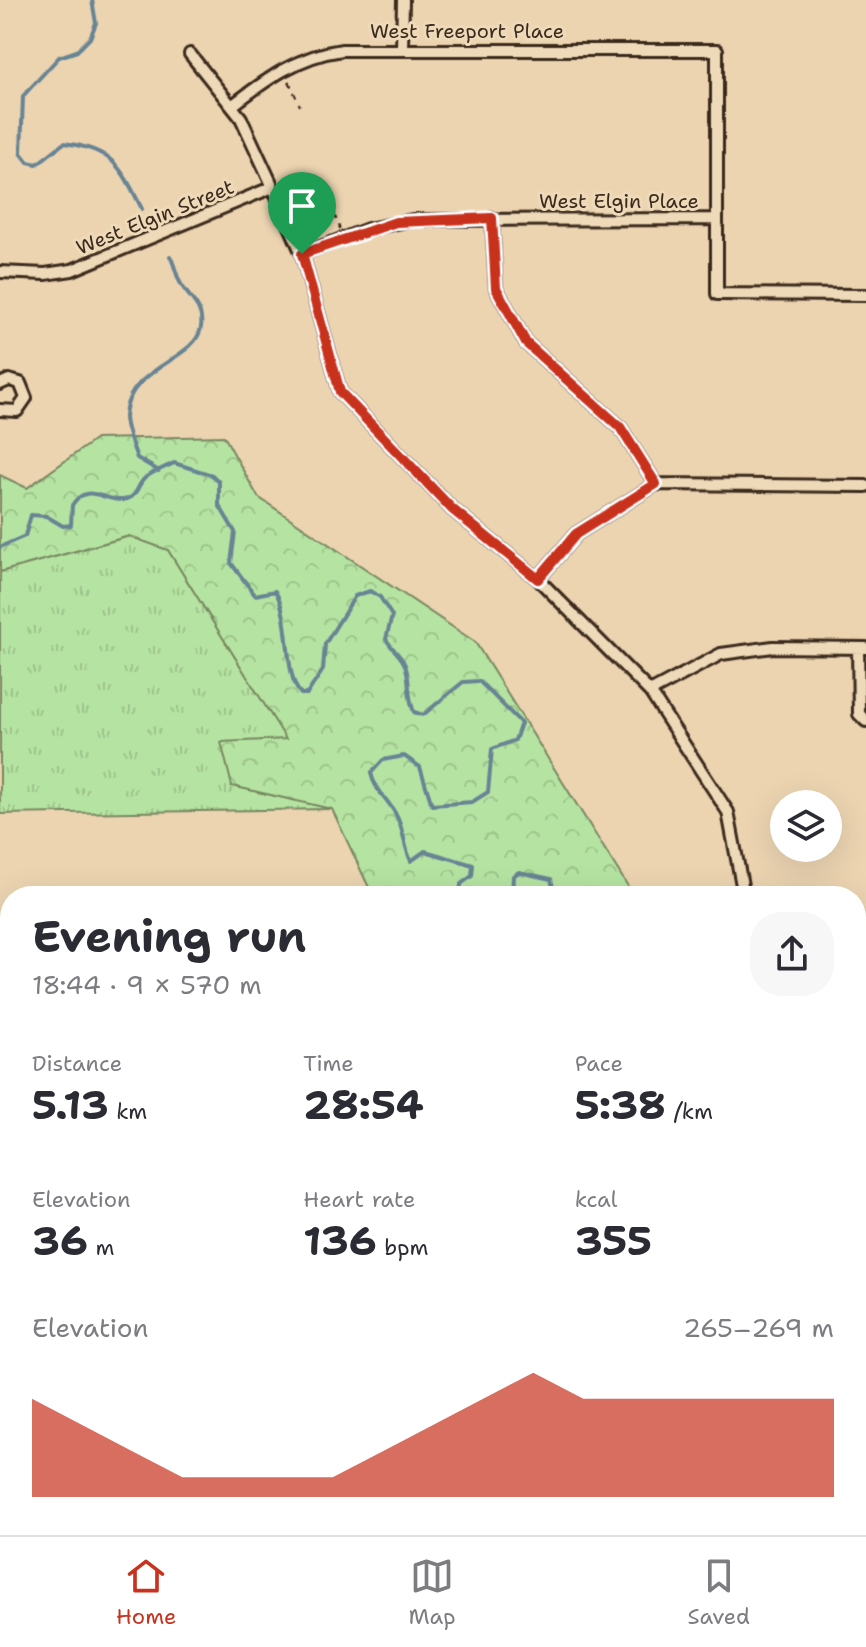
<!DOCTYPE html>
<meta charset="utf-8">
<style>
body{margin:0;font-family:"Shantell Sans",sans-serif;background:#f7f7f7;color:#2b2b33;height:100vh;display:flex;flex-direction:column;font-size:30px;white-space:nowrap}
*{box-sizing:border-box;margin:0}
p{font-size:26px;color:#7c7c81}
.icon{flex:none;width:44px;height:44px;fill:none;stroke:currentColor;stroke-width:2;stroke-linecap:round;stroke-linejoin:round}
.map{position:relative;flex:1;overflow:hidden}
.drawer{position:absolute;left:0px;top:886px;width:866px;height:650px;display:flex;flex-direction:column;background:#fff;border-radius:32px 32px 0 0;box-shadow:0 8px 32px #0002}
.drawer>*{flex:none}
.tools{position:absolute;left:770px;top:790px;display:grid;gap:16px}
.tools a{display:grid;place-items:center;width:72px;height:72px;border-radius:50%;background:#fff;box-shadow:0 8px 32px #0002;font-size:40px}
.pin{position:absolute;display:grid;place-items:center;width:68px;height:68px;color:#fff;margin:-82px -34px;border-radius:50% 50% 50% 0;rotate:-45deg;box-shadow:0 0 8px #0007}
.pin .icon{rotate:45deg}
.round{display:grid;place-items:center;flex:none;width:84px;height:84px;border-radius:32px;background:#f7f7f7}
.headline{display:flex;align-items:center;justify-content:space-between;height:136px;padding:0 32px}
h1{font-size:44px;font-weight:700;line-height:60px}
.figures{display:grid;grid-template-columns:repeat(3,1fr);gap:12px;height:136px;padding:8px 32px}
.figures div{display:grid;align-content:center}
.figures b{font-size:40px;font-weight:700}
.figures small{font-size:22px;font-weight:400}
.figures p{font-size:22px}
.chart{height:224px;padding:16px 32px}
.chart p{display:flex;justify-content:space-between}
.chart svg{width:100%;height:144px;margin-top:8px;fill:#c8321e;opacity:.7}
.tabs{display:flex;justify-content:space-around;align-items:center;height:112px;border-top:2px solid #e1e1e2;background:#fff;font-size:22px;color:#7c7c81}
.tabs a{display:grid;justify-items:center;gap:4px}
.tabs .current{color:#c8321e}
.map>svg:first-child{display:block}
.grass{fill:url(#grass-tufts);stroke:#788760;stroke-width:2}
.forest{fill:url(#forest-crowns);stroke:#788760;stroke-width:2}
.lines{fill:none;stroke-linecap:round;stroke-linejoin:round}
.stream{stroke:#678494;stroke-width:4}
.service-casing{stroke:#3b2a1e;stroke-width:11}
.minor-casing{stroke:#3b2a1e;stroke-width:16}
.path{stroke:#3b2a1e;stroke-width:2;stroke-dasharray:6 6;stroke-linecap:butt}
.service{stroke:#eedab8;stroke-width:5}
.minor{stroke:#eedab8;stroke-width:10}
.route-casing{stroke:#fff;stroke-width:16}
.route{stroke:#c8321e;stroke-width:10}
.labels{text-anchor:middle;stroke-width:6;stroke-linejoin:round;paint-order:stroke}
.street-label{font-size:20px;fill:#3b2a1e;stroke:#eedab8}
</style>
<div class="map">
<svg width="866" height="1535" viewBox="0 0 866 1535">
<defs>
<pattern id="grass-tufts" width="24" height="20" patternUnits="userSpaceOnUse" patternTransform="scale(2)"><rect width="24" height="20" fill="#b5e4a2"/><path d="M3 7l-1-3M5 7V3M7 7l1-3M15 17l-1-3M17 17v-4M19 17l1-3" fill="none" stroke="#9dc48b"/></pattern>
<pattern id="forest-crowns" width="20" height="18" patternUnits="userSpaceOnUse" patternTransform="scale(2)"><rect width="20" height="18" fill="#b5e4a2"/><path d="M2 6a3 3 0 1 1 6 0M12 15a3 3 0 1 1 6 0" fill="none" stroke="#9dc48b"/></pattern>
</defs>
<rect width="100%" height="100%" fill="#ecd4b1"/>
<filter id="ink" filterUnits="userSpaceOnUse"><feTurbulence type="fractalNoise" baseFrequency=".0125" numOctaves="2"/><feDisplacementMap in="SourceGraphic" scale="16" xChannelSelector="R" yChannelSelector="G"/><feConvolveMatrix kernelMatrix="1 2 1 2 8 2 1 2 1" color-interpolation-filters="sRGB"/></filter>
<g filter="url(#ink)">
<path class="grass" d="M130,536L168,550L287,740L232,786L332,809L0,814V572Z"/>
<path class="forest" d="M224,436L258,497L475,642L634,896H373L332,809L232,786L221,742L286,739L168,550L129,536L0,572V475L27,488L96,439Z
M856,1327H866V1535H693L684,1526H856Z
M409,1526H664L653,1535H390Z"/>
<g class="lines">
<path class="stream" d="M92,0L96,23L90,38L77,51L59,57L23,96L21,153L28,162L37,164L64,143C113,149 121,167 142,209
M159,471L137,458C133,446 125,429 125,417C127,366 196,361 201,327C204,306 189,299 181,284C176,276 175,265 170,256
M0,547L25,536L31,515L46,516L63,526L71,525L72,505C87,482 103,501 123,500C138,498 136,486 145,478C151,472 165,468 174,463L212,475L219,482V505L235,532L231,563L255,595L275,591C292,618 283,676 301,694H307L323,670L325,644L355,596L370,591L380,597L392,616L386,639C393,651 405,658 407,672C410,687 408,698 414,712L423,715L463,682L479,681L521,723L515,740L492,749L488,792L472,802L432,805L420,767L404,756L383,760L371,773C375,792 389,799 397,817C404,831 404,847 411,861L425,851L473,865L472,876L461,884L460,896
M512,896L513,876L519,872L551,879L555,896
M493,1535L494,1526
M791,1535L794,1526"/>
<g class="service-casing">
<path id="service" d="M0,1048H10"/>
</g>
<g class="minor-casing">
<path id="minor" d="M402,50L403,0
M190,54L241,118L273,187L302,254L340,392L452,509L538,579L650,692L728,812L744,896
M233,105C267,79 298,56 342,50H717V294L866,295
M492,218L496,288L526,343L620,427L656,484
M302,254L368,229L412,220L717,219
M0,272L45,274L72,270L273,187
M0,384L9,380L20,383L26,398L17,411L0,410
M538,579L576,534L656,484L866,486
M858,648L859,714L866,721
M650,692L721,654L773,647L866,648
M856,938L866,935
M856,1107L866,1104
M856,1248H866
M0,1249L10,1256
M0,1352L10,1347
M26,1535L35,1526"/>
</g>
<path class="path" d="M289,81L300,106
M330,203L340,229"/>
<use href="#service" class="service"/>
<use href="#minor" class="minor"/>
</g>
</g>
<g class="lines" filter="url(#ink)">
<g class="route-casing">
<path id="route" d="M492,218L496,288L526,343L620,427L656,484L576,534L538,579L452,509L340,392L302,254L396,222Z"/>
</g>
<use href="#route" class="route"/>
</g>
<g class="labels">
<g class="street-label">
<text x="467" y="38">West Freeport Place</text>
<text x="619" y="208">West Elgin Place</text>
<text transform="translate(155 217) rotate(-22)" y="7">West Elgin Street</text>
</g>
</g>
</svg>
<div class="tools">
<a><svg class="icon" aria-label="layers" viewBox="0 0 24 24"><path d="M12 4l9 5-9 5-9-5zM3 14l9 5 9-5"/></svg></a>
</div>
<div class="pin" style="left:302px;top:254px;background:#1e9e55"><svg class="icon" aria-label="arrive" viewBox="0 0 24 24"><path d="M6 21V4h12l-3 4 3 4H6"/></svg></div>
<section class="drawer">
<div class="headline"><div><h1>Evening run</h1><p>18:44 · 9 × 570 m</p></div><a class="round"><svg class="icon" aria-label="share" viewBox="0 0 24 24"><path d="M12 15V3M7 8l5-5 5 5M5 13v7h14v-7"/></svg></a></div>
<div class="figures">
<div><p>Distance</p><b>5.13<small> km</small></b></div>
<div><p>Time</p><b>28:54</b></div>
<div><p>Pace</p><b>5:38<small> /km</small></b></div>
</div>
<div class="figures">
<div><p>Elevation</p><b>36<small> m</small></b></div>
<div><p>Heart rate</p><b>136<small> bpm</small></b></div>
<div><p>kcal</p><b>355</b></div>
</div>
<div class="chart"><p><span>Elevation</span>265–269 m</p>
<svg viewBox="0 0 160 44" preserveAspectRatio="none"><path d="M0 44V14L10 22L20 30L30 38L40 38L50 38L60 38L70 30L80 22L90 14L100 6L110 14L120 14L130 14L140 14L150 14L160 14V44z"/></svg>
</div>
</section>
</div>
<nav class="tabs">
<a class="current"><svg class="icon" aria-label="home" viewBox="0 0 24 24"><path d="M3 11l9-7 9 7M6 9v11h12V9"/></svg>Home</a>
<a><svg class="icon" aria-label="map" viewBox="0 0 24 24"><path d="M3 6l6-2 6 2 6-2v14l-6 2-6-2-6 2zM9 4v14M15 6v14"/></svg>Map</a>
<a><svg class="icon" aria-label="saved" viewBox="0 0 24 24"><path d="M7 4h10v16l-5-4-5 4z"/></svg>Saved</a>
</nav>
